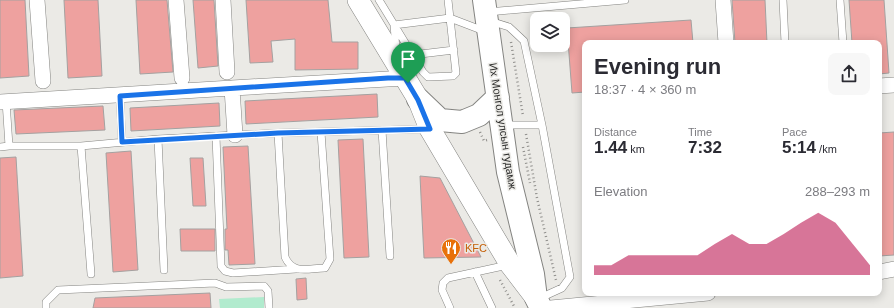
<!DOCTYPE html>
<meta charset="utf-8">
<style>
body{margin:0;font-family:Helvetica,sans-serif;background:#f7f7f7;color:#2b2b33;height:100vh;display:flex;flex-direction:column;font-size:15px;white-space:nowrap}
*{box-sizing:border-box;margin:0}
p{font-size:13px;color:#7c7c81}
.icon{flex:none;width:22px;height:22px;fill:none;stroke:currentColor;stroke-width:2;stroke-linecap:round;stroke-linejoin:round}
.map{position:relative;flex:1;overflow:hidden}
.sheet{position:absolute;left:582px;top:40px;width:300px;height:256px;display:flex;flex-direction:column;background:#fff;border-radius:8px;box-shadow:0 2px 10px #0003}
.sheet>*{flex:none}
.buttons{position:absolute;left:530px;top:12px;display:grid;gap:8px}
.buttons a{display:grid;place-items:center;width:40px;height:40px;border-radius:8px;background:#fff;box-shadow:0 2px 10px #0003;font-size:20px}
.pin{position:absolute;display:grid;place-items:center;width:34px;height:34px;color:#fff;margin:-41px -17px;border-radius:50% 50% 50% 0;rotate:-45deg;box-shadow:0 0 4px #0007}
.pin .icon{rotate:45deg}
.round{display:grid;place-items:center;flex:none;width:42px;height:42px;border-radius:8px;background:#f7f7f7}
.overview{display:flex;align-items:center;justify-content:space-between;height:68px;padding:0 12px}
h1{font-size:22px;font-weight:700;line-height:30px}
.metrics{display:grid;grid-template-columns:repeat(3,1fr);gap:6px;height:68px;padding:4px 12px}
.metrics div{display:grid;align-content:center}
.metrics b{font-size:17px;font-weight:700}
.metrics small{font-size:11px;font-weight:400}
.metrics p{font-size:11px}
.chart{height:112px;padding:8px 12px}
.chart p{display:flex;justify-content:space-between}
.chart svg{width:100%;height:72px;margin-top:4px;fill:#c73b6d;opacity:.7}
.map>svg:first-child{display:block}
.green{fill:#b1ebce}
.building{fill:#eea19f;stroke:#a4a1a0}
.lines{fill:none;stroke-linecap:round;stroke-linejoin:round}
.lane-casing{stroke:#848481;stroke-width:8}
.street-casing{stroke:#848481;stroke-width:16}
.secondary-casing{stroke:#848481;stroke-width:22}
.primary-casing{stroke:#848481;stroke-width:24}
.path{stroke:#908f8c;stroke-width:2.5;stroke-dasharray:1 3;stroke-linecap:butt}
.lane{stroke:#fff;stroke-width:7}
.street{stroke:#fff;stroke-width:15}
.secondary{stroke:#fff;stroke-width:21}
.primary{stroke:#fff;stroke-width:22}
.route-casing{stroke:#fff;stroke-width:8}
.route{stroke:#1a73e8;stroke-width:5}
.labels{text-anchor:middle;stroke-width:3;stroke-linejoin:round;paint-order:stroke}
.street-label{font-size:11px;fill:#2e2e2d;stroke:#ebeae6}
.food-label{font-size:11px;fill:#c56008;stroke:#ebeae6;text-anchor:start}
</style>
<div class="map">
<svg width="894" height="308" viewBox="0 0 894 308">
<rect width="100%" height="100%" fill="#ebeae6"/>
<path class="green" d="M264,297V308H220L219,299Z"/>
<path class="building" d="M0,0H25L29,76L0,78Z
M64,0H98L102,76L68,78Z
M136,0H167L173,72L140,74Z
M193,0H214L218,66L198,68Z
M246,0H328L332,42H358V69L295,70V39L271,41L273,62L250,63Z
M732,0H765L767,43H735Z
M849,0H884L889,73L879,74V43H852Z
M691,20L693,43H585V92L572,93L567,28Z
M377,94L378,117L246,124L245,101Z
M219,103L220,126L131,131L130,108Z
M103,106L105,130L16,134L14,110Z
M894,132V255L879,256V133Z
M363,139L369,257L344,258L338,140Z
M248,146L255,264L229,265L228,250H225V229H227L223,147Z
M131,151L138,270L113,272L106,153Z
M16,157L23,276L0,278V158Z
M190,158H203L206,206H193Z
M420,176L440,178L481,257L424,258Z
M180,229H215V251H181Z
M306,278L307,299L297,300L296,279Z
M210,293L211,308H93L95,298Z"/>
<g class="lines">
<g class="lane-casing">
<path id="lane" d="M379,0L423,72L428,77L453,76L456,73L448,0
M783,0L785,43
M840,0L843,43
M488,12L625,0
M490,21L509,27L524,41L542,125
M396,49L394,25L450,18L484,31
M412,55L454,50
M120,96L122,142
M503,125H542L570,277L562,288L540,298
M382,130L390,256
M278,133L285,257C293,275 308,268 325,268L330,259L321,132
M216,136L221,266L225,271L233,273L296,269
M158,139L164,270
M9,146H81L158,139L278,133L428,129
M81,146L91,274
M0,147L9,146L6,101
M475,272L492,308
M46,308V302L58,290L215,283L226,287L264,286L268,291L269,308
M450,308L442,290L443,283L448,278L508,265"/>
</g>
<g class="street-casing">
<path id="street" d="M37,0L43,81
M176,0L182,78
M223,0L227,72
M723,0L726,43
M879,86L894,85
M0,102L232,88
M235,135L232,88L405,78
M879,272L894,269
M551,308L708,293"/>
</g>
<g class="secondary-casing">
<path id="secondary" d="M358,0L418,99L430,129L510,264L536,298"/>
</g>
<g class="primary-casing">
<path id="primary" d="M484,0L508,172L533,274L536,298L541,308
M418,99L440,120L462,122L479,115L498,97"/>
</g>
<path class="path" d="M511,42L523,116
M480,132L484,141L487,140
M526,134L537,198L556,280
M523,147L530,183
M500,280L515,308"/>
<use href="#lane" class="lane"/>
<use href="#street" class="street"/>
<use href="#secondary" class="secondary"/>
<use href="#primary" class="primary"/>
</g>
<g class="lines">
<g class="route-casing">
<path id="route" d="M388,78H405L418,100L430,129L278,133L122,142L120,96Z"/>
</g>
<use href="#route" class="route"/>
</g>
<defs>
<g id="restaurant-pin" transform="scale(1)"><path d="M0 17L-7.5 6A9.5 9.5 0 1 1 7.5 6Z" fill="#e8710a" stroke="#ebeae6"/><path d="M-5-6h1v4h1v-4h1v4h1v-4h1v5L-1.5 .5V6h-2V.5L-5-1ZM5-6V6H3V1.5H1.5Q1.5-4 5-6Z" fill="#fff"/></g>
</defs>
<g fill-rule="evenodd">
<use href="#restaurant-pin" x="451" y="248"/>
</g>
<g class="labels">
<g class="street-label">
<text transform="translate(503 126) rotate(81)" y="4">Их Монгол улсын гудамж</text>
</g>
<g class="food-label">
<text x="465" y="252">KFC</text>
</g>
</g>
</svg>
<div class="buttons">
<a><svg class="icon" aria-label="layers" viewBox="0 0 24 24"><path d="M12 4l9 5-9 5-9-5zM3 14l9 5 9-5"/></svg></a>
</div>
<div class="pin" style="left:408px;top:83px;background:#1e9e55"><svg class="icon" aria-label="arrive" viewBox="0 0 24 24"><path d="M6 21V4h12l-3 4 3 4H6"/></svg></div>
<section class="sheet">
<div class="overview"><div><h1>Evening run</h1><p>18:37 · 4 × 360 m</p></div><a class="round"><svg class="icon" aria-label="share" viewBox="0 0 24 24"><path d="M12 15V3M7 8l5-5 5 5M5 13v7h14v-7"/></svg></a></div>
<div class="metrics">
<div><p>Distance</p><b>1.44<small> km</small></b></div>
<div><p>Time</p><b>7:32</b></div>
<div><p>Pace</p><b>5:14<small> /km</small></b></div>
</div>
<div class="chart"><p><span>Elevation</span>288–293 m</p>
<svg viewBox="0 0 160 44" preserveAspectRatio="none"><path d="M0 44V38L10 38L20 32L30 32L40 32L50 32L60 32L70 25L80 19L90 25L100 25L110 19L120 12L130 6L140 12L150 25L160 38V44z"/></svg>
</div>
</section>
</div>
